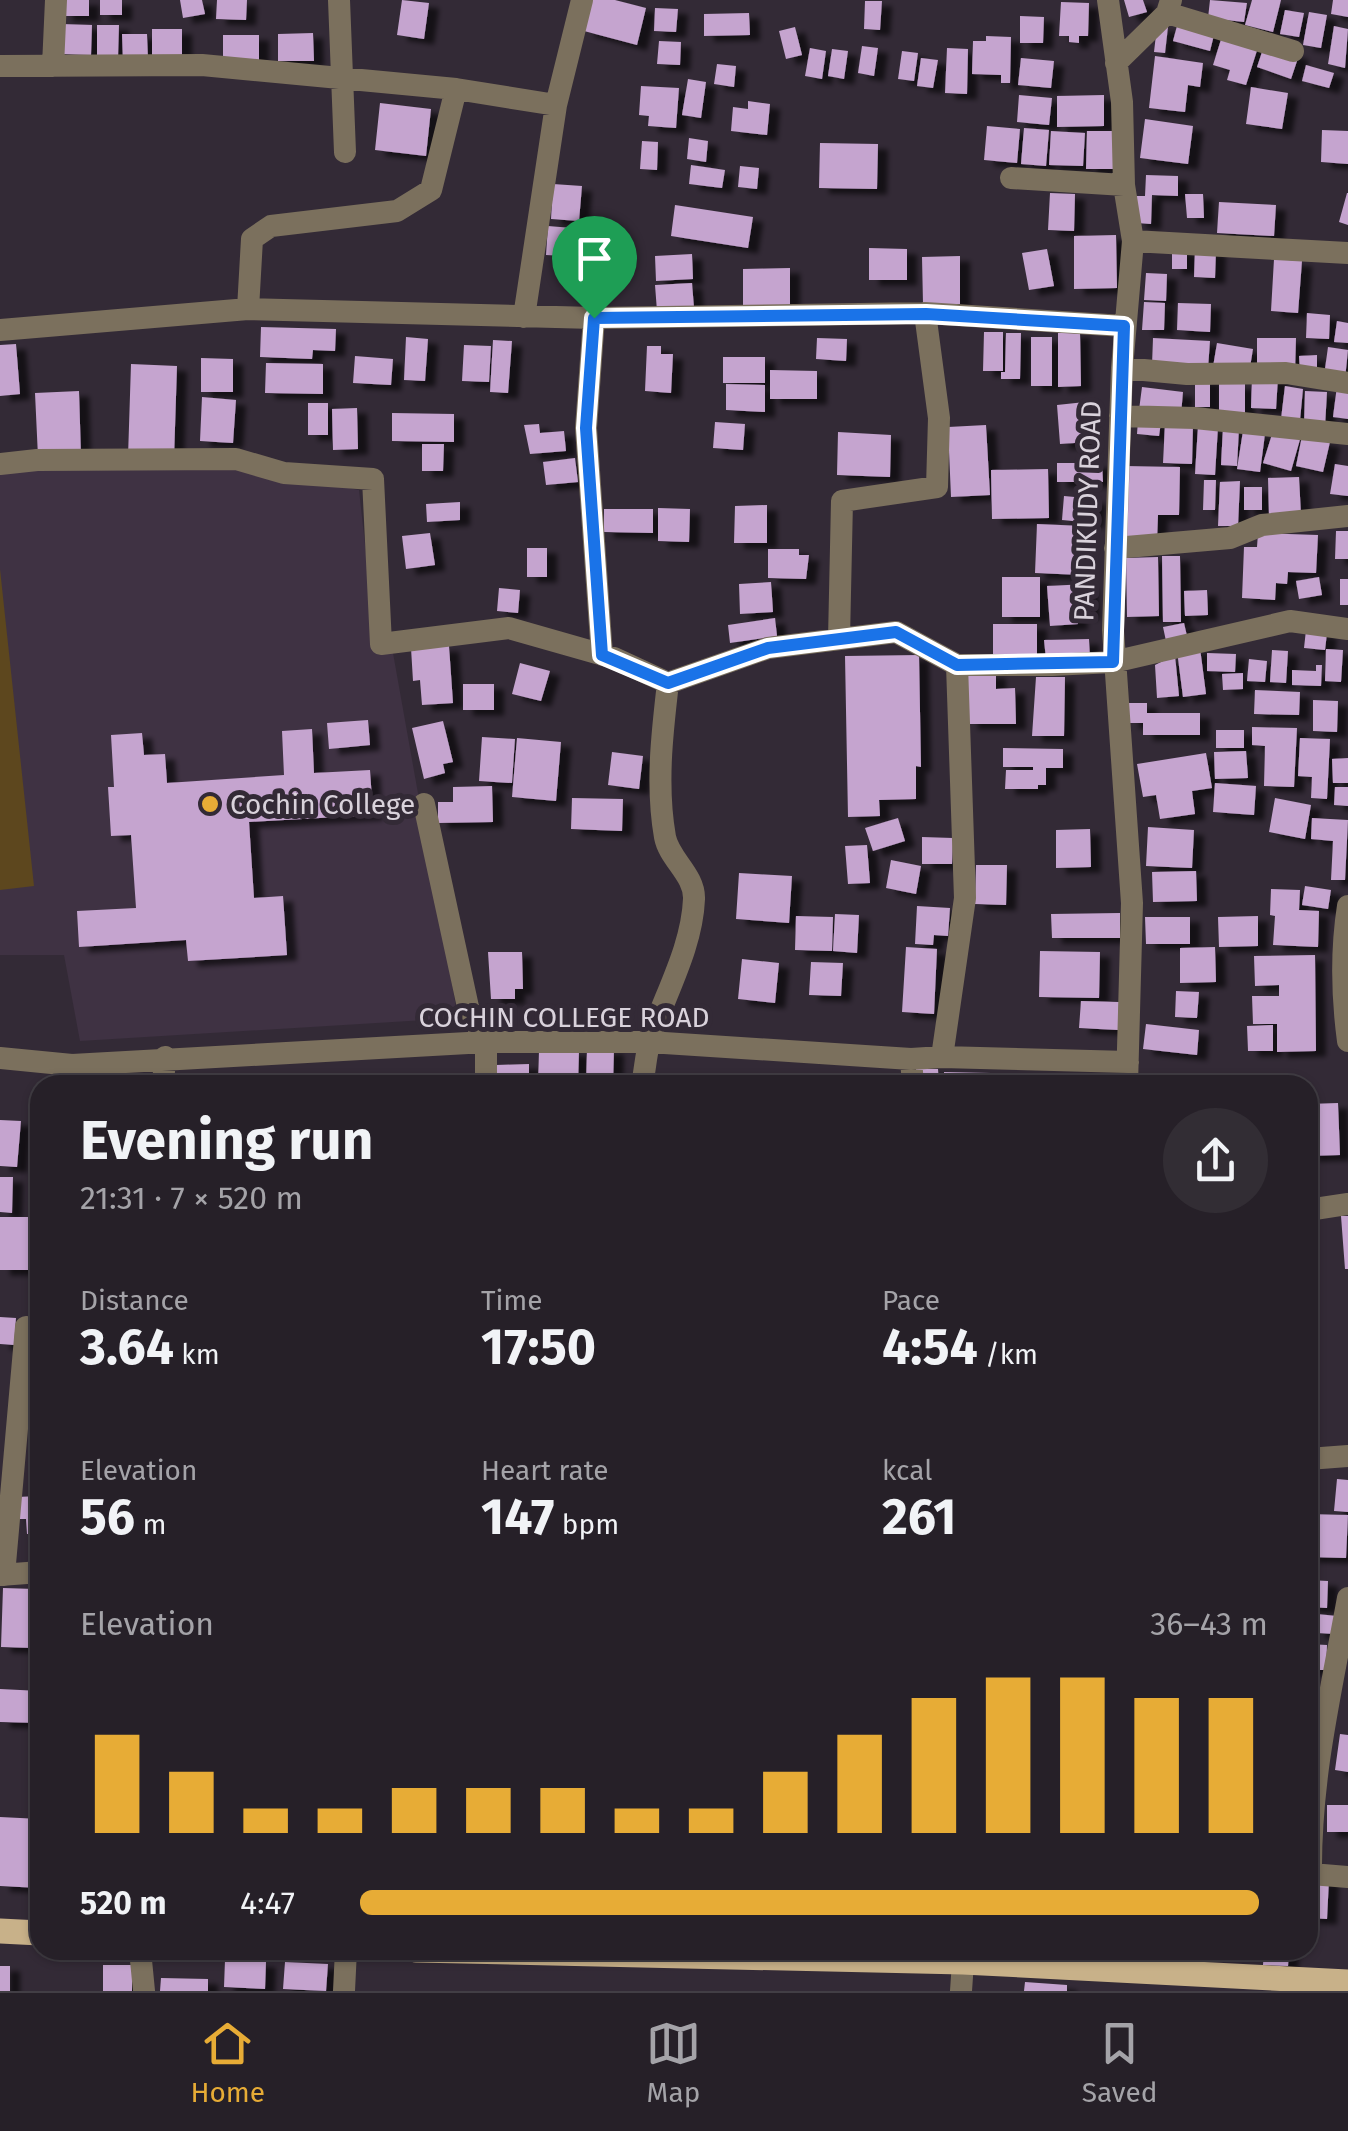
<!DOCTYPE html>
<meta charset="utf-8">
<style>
body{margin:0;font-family:"Fira Sans",sans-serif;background:#322d34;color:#f1f3f6;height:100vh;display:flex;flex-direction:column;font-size:38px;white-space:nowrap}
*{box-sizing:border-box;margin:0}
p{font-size:32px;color:#a4a3a8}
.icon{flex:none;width:55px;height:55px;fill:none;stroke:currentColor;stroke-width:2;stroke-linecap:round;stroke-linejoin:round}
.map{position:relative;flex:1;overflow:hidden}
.details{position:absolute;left:30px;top:1075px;width:1288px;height:885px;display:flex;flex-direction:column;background:#262028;border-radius:30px;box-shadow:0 2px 8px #0004,0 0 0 2px #423e45}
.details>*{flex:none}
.pin{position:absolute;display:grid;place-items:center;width:85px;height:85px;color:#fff;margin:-102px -42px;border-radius:50% 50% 50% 0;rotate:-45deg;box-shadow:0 0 10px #0007}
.pin .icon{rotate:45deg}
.round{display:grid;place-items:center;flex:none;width:105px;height:105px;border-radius:52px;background:#322d34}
.head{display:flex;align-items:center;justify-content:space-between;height:170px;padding:0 50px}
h1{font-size:55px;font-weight:700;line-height:75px}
.figures{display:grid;grid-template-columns:repeat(3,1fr);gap:15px;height:170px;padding:10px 50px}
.figures div{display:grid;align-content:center}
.figures b{font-size:50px;font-weight:700}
.figures small{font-size:28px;font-weight:400}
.figures p{font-size:28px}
.chart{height:280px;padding:20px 50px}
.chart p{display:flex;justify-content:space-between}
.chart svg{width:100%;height:180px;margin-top:10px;stroke:#e7ac36;stroke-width:6}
ul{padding:0 50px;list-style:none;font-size:32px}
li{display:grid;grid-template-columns:160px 120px 1fr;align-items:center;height:75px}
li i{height:25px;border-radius:12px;background:#e7ac36}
.menu{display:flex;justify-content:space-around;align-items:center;height:140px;border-top:2px solid #423e45;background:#262028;font-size:28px;color:#a4a3a8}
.menu a{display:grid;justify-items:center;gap:5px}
.menu .active{color:#e7ac36}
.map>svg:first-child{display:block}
.built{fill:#3f3243}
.green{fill:#5d471e}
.building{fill:#c5a4cf;filter:url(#shadow)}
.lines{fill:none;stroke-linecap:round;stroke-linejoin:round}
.minor{stroke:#7b705d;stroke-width:22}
.major{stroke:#c8b189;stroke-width:25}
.route-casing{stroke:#fff;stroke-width:20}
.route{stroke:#1a73e8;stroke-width:12}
.poi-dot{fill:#e7ac36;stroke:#332a36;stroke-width:4}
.labels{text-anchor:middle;stroke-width:10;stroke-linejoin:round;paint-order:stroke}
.street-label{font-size:28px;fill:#d9d2db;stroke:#332a36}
.poi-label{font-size:28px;fill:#d9d2db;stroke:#332a36;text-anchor:start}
</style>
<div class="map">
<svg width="1348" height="1991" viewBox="0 0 1348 1991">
<defs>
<filter id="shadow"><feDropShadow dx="10" dy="5.5" stdDeviation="2.5" flood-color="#0009"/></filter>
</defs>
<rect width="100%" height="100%" fill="#332a36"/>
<path class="built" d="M246,467L359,490L377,653H393L458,1018L80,1041L64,955H0V472L36,468Z"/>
<path class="green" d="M0,569L34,886L0,890Z"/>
<path class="building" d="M63,0H89V16H63Z
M100,0H122V15H100Z
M180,0H202L205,14L183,18Z
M217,0H247L246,20L216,19Z
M402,0L429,3L424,39L397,35Z
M592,0H615L646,8L637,45L584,31Z
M1124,0H1143L1147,12L1129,17Z
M1210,0L1247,3L1244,22L1208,18Z
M1252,0H1281L1273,32L1245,25Z
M1333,0H1348V17L1331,14Z
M865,1H882L880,30L864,29Z
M1061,2L1089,3L1088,36H1079V43L1069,42V36H1059Z
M655,8L678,9L676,32L654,31Z
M1285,10L1304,13L1299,37L1280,34Z
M1309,12L1327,15L1321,48L1303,45Z
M749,13L750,35L704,36V14Z
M1020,16L1044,17L1043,43H1020Z
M1178,22L1215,31L1210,51L1173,41Z
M62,24L92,25L91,55L61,54Z
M97,25H119L118,57H97Z
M1157,26L1168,27L1165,53L1154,52Z
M1334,26L1348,29L1345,68L1328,64Z
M795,27L802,55L786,59L779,31Z
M152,29H182V59H152Z
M1224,30L1260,41L1246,85L1227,80L1230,70L1213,65Z
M313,33L314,61H278V34Z
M122,34H147L148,60L123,61Z
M223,35H259V62H223Z
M986,36L1011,37L1010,83H1001V75L972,74L973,41H986Z
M659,41L681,42L680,65L657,64Z
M1265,43L1299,55L1291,79L1257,67Z
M862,46L878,48L874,76L858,73Z
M810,48L826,51L822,79L805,76Z
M947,48L968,49L967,94L945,93Z
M832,49L848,51L844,79L828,76Z
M902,51L918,53L914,81L898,79Z
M1155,56L1203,63L1200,87L1188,85L1185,112L1149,108Z
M921,58L938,60L933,88L917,86Z
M1021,58L1054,61L1051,88L1018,85Z
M717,64L736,66L734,87L714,84Z
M1306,65L1334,73L1329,88L1302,81Z
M688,79L706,82L701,118L682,115Z
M641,86L679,88L676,128L648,126L649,116L639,115Z
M1251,87L1288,93L1282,129L1246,124Z
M1019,95L1052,98L1049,125L1017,122Z
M1104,95V126L1057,127V96Z
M748,101L770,104L767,135L731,131L733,107L748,109Z
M380,103L431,109L426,156L375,150Z
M1145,119L1193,126L1188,164L1140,158Z
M987,126L1020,129L1017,163L984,160Z
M1024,128L1049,130L1046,166L1021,164Z
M1322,130L1348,131V164L1321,162Z
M1051,131L1085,133L1083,166L1049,165Z
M1087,131H1113V169H1086Z
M689,138L708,141L706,162L687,159Z
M642,141L658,142L657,170L640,169Z
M820,143L878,144L877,189L819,188Z
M691,165L725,170L722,188L689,184Z
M740,166L759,168L757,189L738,187Z
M1146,175L1178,176V196L1152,195L1151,224L1136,223V196H1145Z
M553,184L582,186L579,221L551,219Z
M1050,193L1075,194L1074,231L1048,230Z
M1347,193H1348V225L1339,222Z
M1185,194H1203L1204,218H1187Z
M1219,202L1276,205L1274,236L1217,233Z
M675,205L753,217L748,248L671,236Z
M548,226L584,229L582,257L546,255Z
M1116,235L1117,288L1074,289V236Z
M869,248L907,249V280H869Z
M1047,249L1054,286L1029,290L1022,253Z
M1172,249H1187V269H1172Z
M1195,249L1216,250L1215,278L1194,277Z
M692,254L693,279L656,281L655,256Z
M960,256V304H923L922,257Z
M1274,259L1302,261L1298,313L1271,311Z
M790,268V312H743V269Z
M1146,273L1167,274L1166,301L1144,300Z
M692,283L694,308L657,311L655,285Z
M1144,302L1165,303L1164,330H1142Z
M1178,303L1211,304L1210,332L1177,330Z
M1307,313L1330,315L1329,339L1306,338Z
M1337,321L1348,323V343L1334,342Z
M261,327L336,329L335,351L313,350L312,359L260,357Z
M984,332H1003V371H983Z
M1080,332L1081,386L1058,387V333Z
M1006,333H1021L1020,379H1001V372H1005Z
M406,337L428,339L425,381L404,380Z
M1031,337H1052V386H1031Z
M817,338L847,339L846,361L816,359Z
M1153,338L1210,341L1208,368L1152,365Z
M1257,338H1296L1295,371H1257Z
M493,340L512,341L508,393L490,392Z
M1217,343L1253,349L1249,373L1213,367Z
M16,344L20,394L0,396V345Z
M464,345L491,346L489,382L462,381Z
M647,346H661V354H673L671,393L645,391Z
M1328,347L1348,350L1345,379L1324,376Z
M1317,355V372H1300L1299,356Z
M355,356L393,359L391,385L353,383Z
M723,357H765V383H723Z
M201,358L233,359V392H201Z
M266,363L323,364V394L265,393Z
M131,364L177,366L174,458L128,457Z
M770,370L817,371V399H770Z
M1252,376L1278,377L1276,409L1251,408Z
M1195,378H1210V407H1195Z
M726,384L765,385V412L726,410Z
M1219,384H1245V415H1219Z
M1285,386L1303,389L1300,420L1281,419Z
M1337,386L1348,387V419L1333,417Z
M1142,387L1183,392L1181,414L1139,410Z
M79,391L81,456L38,457L35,393Z
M1305,391L1327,392L1325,426L1304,425Z
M202,397L236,400L233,443L200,441Z
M1085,402L1089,442L1060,444L1057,405Z
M308,403H328V435H308Z
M357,408L358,449L333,450L332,409Z
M392,413L454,414V442L392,441Z
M1138,420L1161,422L1159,436L1137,434Z
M715,422L745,424L743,450L713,448Z
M1165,423L1193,425L1192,464L1163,463Z
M539,424L540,433L564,431L566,451L530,454L524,425Z
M986,425L990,495L951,497L948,427Z
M1198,426L1218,427L1215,475L1195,474Z
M1223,427L1239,428L1237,466L1221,465Z
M1274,428L1301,436L1291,471L1263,463Z
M1243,431L1265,434L1260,472L1237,469Z
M838,432L891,435L890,477L837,475Z
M1302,436L1330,442L1323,472L1296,466Z
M422,444H444L443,471H422Z
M575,458L578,482L546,485L543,462Z
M1057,463H1102L1103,482H1057Z
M1335,464L1348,466V496L1330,494Z
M1125,466L1180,467L1179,515H1158L1157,541L1123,539Z
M1048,469L1049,518L992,519L991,470Z
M1299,477L1301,515H1269L1268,478Z
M1204,480H1216L1215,510H1203Z
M1240,481L1238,526H1218L1220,482Z
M1244,487H1262V510H1244Z
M1064,496L1096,499L1094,523L1062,520Z
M460,502V520L427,522L426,504Z
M767,505V543H734L735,506Z
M658,508L690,509L689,542L658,541Z
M604,509H653V533L604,532Z
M1037,524L1084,526L1082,575L1035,573Z
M1336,531H1348V559H1335Z
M430,533L435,565L406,569L402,536Z
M1258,533L1318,535L1316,573L1288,572L1287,584L1276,583L1275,600L1242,598L1244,547H1257Z
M527,548H547V577H527Z
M768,549H799V555H809L806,579L768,578Z
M1162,556H1180L1181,622H1163Z
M1158,557L1159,616L1127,617L1126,558Z
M1002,577H1040V617H1002Z
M1319,577L1322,595L1299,599L1296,581Z
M1340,579H1348V605H1340Z
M771,582L773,612L740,614L739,584Z
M1088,584L1090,614L1077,615L1078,624L1050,626L1047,586Z
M499,588L520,590L518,613L497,611Z
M1207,590L1208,615L1185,616L1184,591Z
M775,618L777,636L730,643L728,625Z
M1184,623L1187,636L1166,641L1163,627Z
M993,624H1037V656H993Z
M1306,630L1327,633L1325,650L1304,648Z
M1089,639L1090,659H1046L1044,640Z
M449,646L453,703L422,705L420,680L413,681L411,648Z
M1200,648L1206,694L1183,697L1177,651Z
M1326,649L1343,650L1341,682L1325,681Z
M1272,650L1288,651L1286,683L1270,682Z
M1207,653L1236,654L1235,672L1207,671Z
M919,655L921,767L916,766V799L879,800L880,816L848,817L845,656Z
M1175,655L1179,696L1157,698L1155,665Z
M1249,659L1267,661L1265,682L1247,681Z
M520,663L550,671L541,701L512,694Z
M1316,665H1322L1321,686L1292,685V670L1316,671Z
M967,673H996V689L1015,688L1016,724H968Z
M1243,673V689L1223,690L1222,674Z
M1036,677H1065L1064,736H1032Z
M463,684H494V710H463Z
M1255,690L1300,692L1299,715L1254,714Z
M1313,700L1338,701L1337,732L1313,731Z
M1129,703H1147V713H1200V735H1143V723H1129Z
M368,720L370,745L329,749L327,723Z
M443,721L453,762L443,764L445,773L424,779L412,728Z
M1252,727L1297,728L1294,787L1264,786L1265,746L1252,745Z
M312,729L314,773L370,770L373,815L249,822L254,898L283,896L287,955L188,961L186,940L79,947L77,911L136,908L131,835L111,836L108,787H114L111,735L142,733L144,755L165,754L167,783L284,775L282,731Z
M1216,730H1244V748H1216Z
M482,737L515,739L512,783L479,781Z
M517,738L561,742L556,801L512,797Z
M1300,738L1330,739L1327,799L1311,798L1312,777L1298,776Z
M1003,748L1063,749V768H1046V785H1038V789H1005L1006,770H1033V767H1003Z
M1246,751L1248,778L1215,779L1214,752Z
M612,752L643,756L639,789L608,785Z
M1206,753L1212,788L1192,791L1195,814L1160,819L1156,795L1143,797L1137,764Z
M1348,758V783H1333L1332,759Z
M1215,783L1256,786L1254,815L1213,812Z
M492,786L493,822L438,823V802H453V787Z
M1335,787H1348V806L1334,805Z
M572,798L623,799L622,831L571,829Z
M1275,798L1311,805L1305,839L1269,832Z
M898,818L905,841L873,851L865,828Z
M1312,818L1348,820L1345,880H1331L1333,841L1311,839Z
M1148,827L1194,830L1192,868L1146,866Z
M1090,829L1091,867L1056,868V830Z
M922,837L953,838L952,864H922Z
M867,845L870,883L848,884L845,846Z
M891,860L921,866L916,894L886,888Z
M976,865H1007L1006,905L975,904Z
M1196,871L1197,901L1153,902L1152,872Z
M739,873L792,876L789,923L736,919Z
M1305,886L1331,890L1328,909L1302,905Z
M1271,889L1300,890L1299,910L1319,911L1318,947L1273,945L1275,916L1270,915Z
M917,906L950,908L948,936L934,935L933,945L915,944Z
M1120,913V938H1052L1051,914Z
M835,914L859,915L857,953L833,951Z
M796,916L833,917L832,951L795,950Z
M1258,916V946L1219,947L1218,917Z
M1145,917H1190V944H1146Z
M906,947L937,949L934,1014L902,1012Z
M1215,947L1216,982L1180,983V948Z
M1040,951L1100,952L1099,998L1039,997Z
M488,952H522L523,989H515V999H491Z
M1315,955L1316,1051L1277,1052V1024H1253L1252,996H1279V985L1255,986L1254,956Z
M742,959L779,963L775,1003L738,999Z
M811,962L843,963L841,996L809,995Z
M1176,991L1199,992L1197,1018L1175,1017Z
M1081,1001L1119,1002L1118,1030L1079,1028Z
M1146,1024L1199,1030L1197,1055L1143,1049Z
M1273,1025V1051H1248L1247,1026Z
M587,1049H614L613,1085H586Z
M539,1050L579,1051L578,1085H538Z
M529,1064V1085H497L496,1065Z
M916,1069H938L939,1085H917Z
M944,1072L991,1073V1085H944Z
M1003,1075H1029V1085H1003Z
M1338,1103L1340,1155L1308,1156V1104Z
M0,1120L21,1121L17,1167L0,1166Z
M0,1177H13L12,1213L0,1212Z
M1341,1216H1348V1269H1345Z
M0,1217H32V1270H0Z
M0,1317L16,1318L14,1345L0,1344Z
M1337,1479L1348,1480V1512L1334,1511Z
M40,1496V1548H33V1534H27L26,1519H17L16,1497Z
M1308,1514L1348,1515L1346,1558L1308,1557Z
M1308,1580L1328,1581L1327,1608L1308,1607Z
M3,1588L35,1589L33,1648L1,1647Z
M1317,1614L1337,1616L1336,1634L1315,1633Z
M1308,1644L1327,1645L1326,1670H1308Z
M33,1649H40V1674H32Z
M1308,1685L1319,1686L1317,1717L1308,1716Z
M0,1689L40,1691V1723L0,1722Z
M1340,1734L1348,1735V1772L1335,1770Z
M1327,1805H1348V1832H1327Z
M0,1817L40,1819V1888L0,1886Z
M1308,1878L1329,1879L1327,1919L1308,1918Z
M1101,1950H1156V1956L1101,1954Z
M1264,1950H1289L1288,1966L1263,1965Z
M225,1960L266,1962L265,1989L224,1987Z
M285,1962L328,1964L326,1991L283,1989Z
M103,1965H132V1991H103Z
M0,1966H10V1991H0Z
M161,1978L208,1979V1991H160Z
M1025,1982L1067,1985V1991H1024Z"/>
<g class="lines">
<path class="minor" d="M339,0L345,152
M1108,0L1122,102L1124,185L1133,241L1122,368L1113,630L1132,903L1127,1085
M1167,13L1293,51
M1116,63L1167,13L1171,0
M0,66L202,65L456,89
M53,66L56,0
M1011,178L1124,185
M1133,241L1348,253
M248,309L252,239L271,226L397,211L431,190L456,89L556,105
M524,317L556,105L582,0
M594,318L586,428L602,655
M0,330L248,309L594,318L925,313L1124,326
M1122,368L1187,374L1286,373L1348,383
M1120,416L1195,418L1348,434
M0,464L37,460L236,459L284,473L373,479L381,644L509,628L614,658L668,683L768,648L896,632L957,665H1052L1113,662L1290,621L1348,629
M1115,548L1230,538L1262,525L1348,516
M839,639L842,501L937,487L939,418L925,313
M424,804L468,1007L486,1042V1085
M1348,906C1341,951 1342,996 1348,1041
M942,1057L965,898L957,665
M0,1058L72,1065L486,1042H649L911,1059L942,1057L1128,1062
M911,1059L913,1085
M163,1085L165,1057
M642,1085C645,1070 646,1054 650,1039C665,994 692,948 694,899C695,875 669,859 665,837C656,786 662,734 668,683
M1308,1210L1348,1204
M1308,1459L1348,1456
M0,1575L40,1572
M4,1575L26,1327
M1348,1598C1331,1692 1310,1778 1311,1874L1348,1877
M140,1950L144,1991
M344,1991L346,1950
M961,1991L963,1962"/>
<path class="major" d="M0,1931L40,1933
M416,1950L963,1962L1348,1982"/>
</g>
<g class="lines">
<g class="route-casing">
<path id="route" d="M926,314L1124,326L1113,662L957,665L896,632L768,648L668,683L602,655L586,428L594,318Z"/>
</g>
<use href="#route" class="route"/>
</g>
<circle class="poi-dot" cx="210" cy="804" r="10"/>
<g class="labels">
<g class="street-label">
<text transform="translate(1087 511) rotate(-88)" y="10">PANDIKUDY ROAD</text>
<text x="564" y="1027">COCHIN COLLEGE ROAD</text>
</g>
<g class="poi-label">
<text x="230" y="814">Cochin College</text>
</g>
</g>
</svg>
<div class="pin" style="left:594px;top:318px;background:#1e9e55"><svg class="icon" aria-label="arrive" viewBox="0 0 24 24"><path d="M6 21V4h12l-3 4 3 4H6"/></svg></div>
<section class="details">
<div class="head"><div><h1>Evening run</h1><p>21:31 · 7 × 520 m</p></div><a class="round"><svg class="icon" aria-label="share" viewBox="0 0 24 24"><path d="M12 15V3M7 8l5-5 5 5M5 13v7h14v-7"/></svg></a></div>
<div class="figures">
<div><p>Distance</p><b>3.64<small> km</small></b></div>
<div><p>Time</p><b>17:50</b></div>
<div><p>Pace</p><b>4:54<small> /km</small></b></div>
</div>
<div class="figures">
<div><p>Elevation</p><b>56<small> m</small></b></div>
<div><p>Heart rate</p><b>147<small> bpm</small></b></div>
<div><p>kcal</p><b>261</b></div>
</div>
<div class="chart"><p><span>Elevation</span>36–43 m</p>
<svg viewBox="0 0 160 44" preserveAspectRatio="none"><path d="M5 44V20M15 44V29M25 44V38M35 44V38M45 44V33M55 44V33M65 44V33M75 44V38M85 44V38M95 44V29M105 44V20M115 44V11M125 44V6M135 44V6M145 44V11M155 44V11"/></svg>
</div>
<ul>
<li><b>520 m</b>4:47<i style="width:99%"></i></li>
</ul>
</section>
</div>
<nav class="menu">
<a class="active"><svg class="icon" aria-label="home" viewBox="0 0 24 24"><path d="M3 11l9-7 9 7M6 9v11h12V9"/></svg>Home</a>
<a><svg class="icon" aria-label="map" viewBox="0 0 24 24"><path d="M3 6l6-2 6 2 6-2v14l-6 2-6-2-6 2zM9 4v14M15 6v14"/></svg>Map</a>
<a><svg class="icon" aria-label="saved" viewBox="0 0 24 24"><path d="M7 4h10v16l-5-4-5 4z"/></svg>Saved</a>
</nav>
